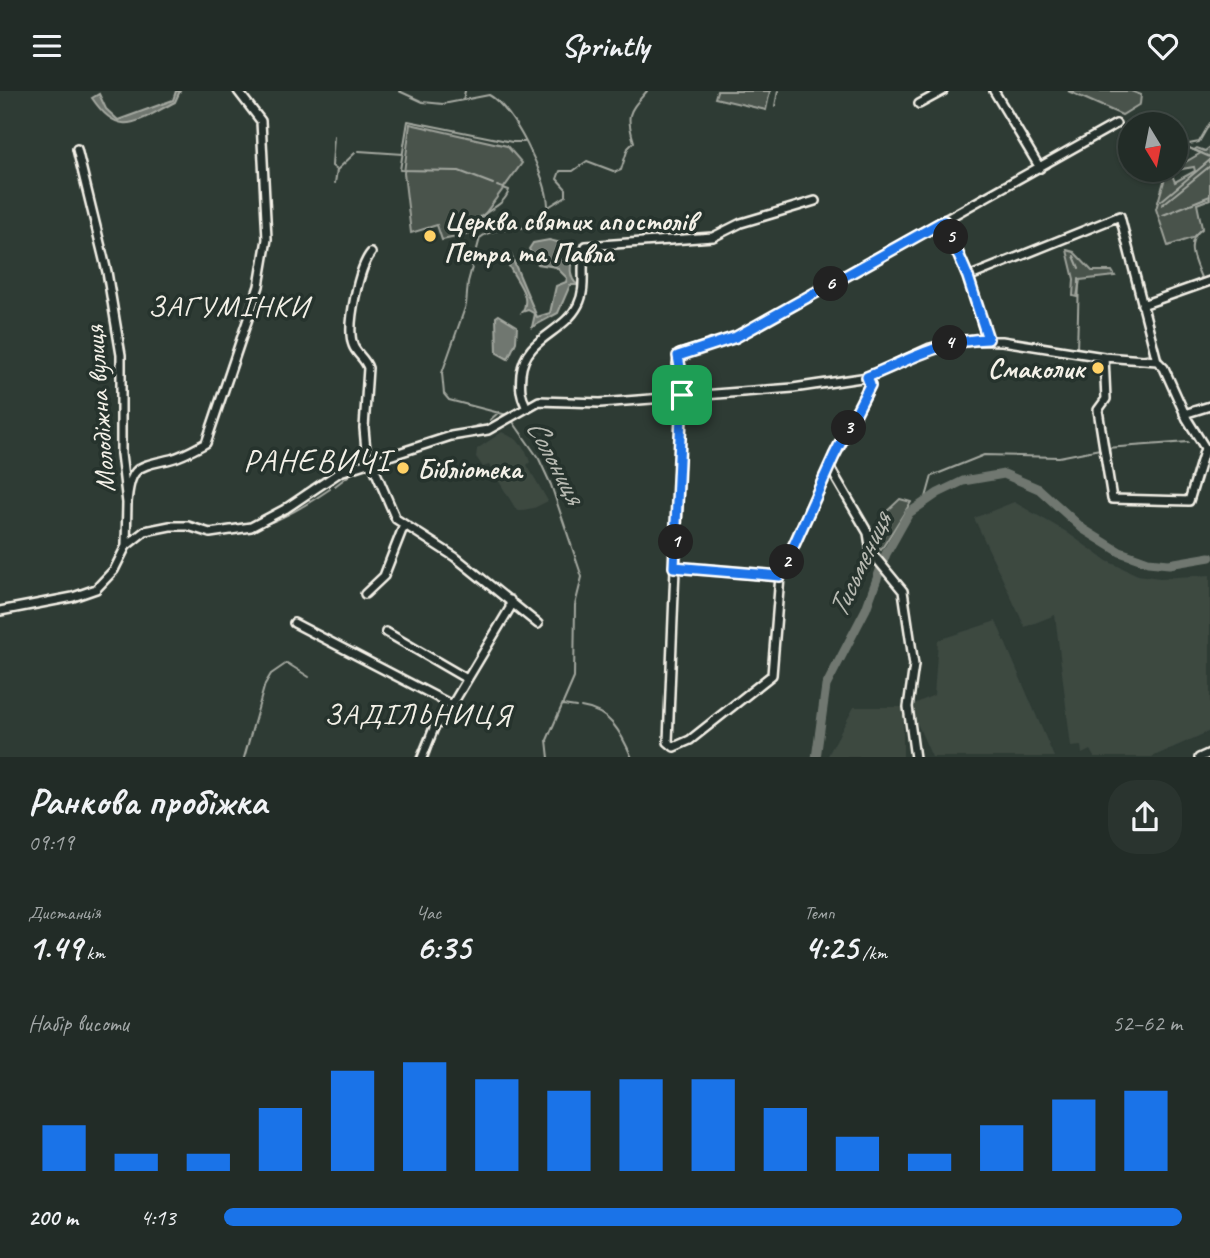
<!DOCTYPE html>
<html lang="uk">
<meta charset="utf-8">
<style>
body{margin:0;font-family:Caveat,sans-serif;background:#2a342f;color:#f1f3f6;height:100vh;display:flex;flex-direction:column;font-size:26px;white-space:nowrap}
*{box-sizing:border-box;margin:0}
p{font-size:23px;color:#a2a7a7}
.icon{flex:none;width:38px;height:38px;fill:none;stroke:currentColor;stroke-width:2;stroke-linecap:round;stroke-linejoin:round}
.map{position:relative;height:666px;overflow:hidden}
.sheet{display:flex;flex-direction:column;background:#222c27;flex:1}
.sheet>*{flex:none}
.needle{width:46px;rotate:170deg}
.fabs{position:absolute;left:1118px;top:21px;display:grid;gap:14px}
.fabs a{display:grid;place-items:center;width:70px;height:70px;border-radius:50%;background:#222c27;box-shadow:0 2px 5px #0004,0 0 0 2px #3f4844;font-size:35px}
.pin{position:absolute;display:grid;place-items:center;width:60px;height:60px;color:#fff;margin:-30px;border-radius:14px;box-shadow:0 4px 10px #0006}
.km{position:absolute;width:35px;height:35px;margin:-18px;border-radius:50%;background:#222;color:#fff;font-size:19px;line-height:35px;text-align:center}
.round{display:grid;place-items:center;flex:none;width:74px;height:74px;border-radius:28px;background:#2a342f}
.headline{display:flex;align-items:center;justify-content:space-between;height:119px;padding:0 28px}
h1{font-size:38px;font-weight:800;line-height:52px}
.figures{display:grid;grid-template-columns:repeat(3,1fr);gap:10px;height:119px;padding:7px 28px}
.figures div{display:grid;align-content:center}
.figures b{font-size:35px;font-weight:800}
.figures small{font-size:19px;font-weight:400}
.figures p{font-size:19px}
.chart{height:196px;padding:14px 28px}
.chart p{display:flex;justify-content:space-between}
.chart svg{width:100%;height:126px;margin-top:7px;stroke:#1a73e8;stroke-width:6}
ul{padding:0 28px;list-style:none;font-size:23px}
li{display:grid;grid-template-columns:112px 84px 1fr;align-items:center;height:52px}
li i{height:18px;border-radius:9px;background:#1a73e8}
header{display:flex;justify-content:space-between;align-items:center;height:91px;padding:0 28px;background:#222c27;font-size:32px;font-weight:800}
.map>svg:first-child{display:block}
.built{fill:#3c4841}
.green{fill:#48524c;stroke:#9ea29a;stroke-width:2}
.water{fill:#6f7770;stroke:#a4a8a0;stroke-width:2}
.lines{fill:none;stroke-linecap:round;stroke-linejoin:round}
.stream{stroke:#a4a8a0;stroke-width:2}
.river{stroke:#6f7770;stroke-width:9}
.minor-casing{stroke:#f4f1e8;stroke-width:12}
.minor{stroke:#26332d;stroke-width:7}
.route-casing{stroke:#fff;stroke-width:14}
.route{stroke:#1a73e8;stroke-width:9}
.poi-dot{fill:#ffd166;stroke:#26332d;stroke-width:2.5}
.labels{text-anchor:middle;stroke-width:7;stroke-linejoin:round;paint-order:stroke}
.poi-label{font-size:28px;font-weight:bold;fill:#f4f1e8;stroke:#26332d;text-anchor:start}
.street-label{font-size:28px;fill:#f4f1e8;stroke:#26332d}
.neighbourhood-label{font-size:30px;letter-spacing:2px;fill:#f4f1e8;stroke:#26332d}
.water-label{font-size:30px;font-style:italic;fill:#b8bab2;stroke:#26332d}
.quarter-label{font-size:32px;letter-spacing:2px;fill:#f4f1e8;stroke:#26332d}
</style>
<header><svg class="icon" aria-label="menu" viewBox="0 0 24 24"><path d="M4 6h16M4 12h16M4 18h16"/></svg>Sprintly<svg class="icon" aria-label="heart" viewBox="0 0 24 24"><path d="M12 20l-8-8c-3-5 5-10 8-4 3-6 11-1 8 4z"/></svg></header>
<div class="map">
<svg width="1210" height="667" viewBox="0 0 1210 667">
<rect width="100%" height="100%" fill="#2e3b34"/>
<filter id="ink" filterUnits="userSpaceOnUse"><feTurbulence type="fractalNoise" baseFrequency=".0143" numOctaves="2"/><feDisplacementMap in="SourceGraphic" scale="14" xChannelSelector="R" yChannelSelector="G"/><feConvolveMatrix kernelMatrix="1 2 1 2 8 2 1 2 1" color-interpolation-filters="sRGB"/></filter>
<g filter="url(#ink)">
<path class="built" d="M502,341L517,349L526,360L530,371L527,374L548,410L534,417L517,420L489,374L483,376L476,366L477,358Z
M1014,411L1065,440L1107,470L1138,484L1160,487L1210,484V640L1152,666H1094L1090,659L1082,663L1081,655L1071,656L1055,524L1025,536L974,427Z
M996,530L1054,666H932L911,619L912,614L934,604L938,549Z
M854,616H903V666H827Z"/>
<path class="green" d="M717,0H770L766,19L715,7Z
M1068,0H1131L1141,4L1140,13L1122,24Z
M410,33L507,55L522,72L470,143L442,149L437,134L411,142L404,82Z
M1210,56V108L1197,113L1202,137L1192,147L1168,155L1156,118L1165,87L1172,84L1175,91L1195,80L1194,76L1176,79L1177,76L1201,62L1194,59L1197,57L1205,60Z
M1067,159L1074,161L1092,180H1112L1115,185L1080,189L1077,206L1073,205L1074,188Z
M900,408L911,411L881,459L874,455L883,424Z"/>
<path class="water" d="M176,0H180L175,11C137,30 120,49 92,7L99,3L106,18L118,29L173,9Z
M549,149L574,155C572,169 566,186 578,194H570L558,222L532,236L535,223L528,219L522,221C534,203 510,185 506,167L511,164L537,226L550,222L556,195L566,191L567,187L556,176L538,173L529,158L533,152Z
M499,224L517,235L516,251L508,268L497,262L496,226Z"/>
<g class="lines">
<path class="stream" d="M399,0L423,11L443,13L489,4C513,17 547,86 548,114C548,119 545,124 543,129C524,144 498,132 480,147L468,191L466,214L442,282L444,303L449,309L507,324
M463,9L465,0
M775,15L778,0
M334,45L332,75L337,79
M1179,48L1189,53L1199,51L1210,32
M1180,53L1210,66
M359,60L403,63
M335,92L337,79L355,62
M493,93L459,80L400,79L408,30L512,51H524
M1161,110L1210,69
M1162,114L1210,75
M550,115L566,105V98L557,88L560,80H573L587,70L616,81L621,79L628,57L634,51C625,22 629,21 647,0
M1163,124L1210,105
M475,131C486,118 504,116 509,99L497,95
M1074,165L1079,177
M1202,189C1195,172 1183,151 1202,138
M1150,215L1182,204
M991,245L1018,249
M1077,259L1079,188
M1139,265L1151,262
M538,315L589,316
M511,328L539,368L551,394L582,486L575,514L574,587L547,649L549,667
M490,329L499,321
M500,338L530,319
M427,357L463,346
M1106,357L1188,351
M414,361L423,358
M370,366L480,334
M311,394L337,377L362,368
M335,395L356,379
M293,409L305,398
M925,410L932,385L984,364L1059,366L1100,358
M179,432L197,434
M137,440L166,432
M219,444C262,440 295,422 330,398
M563,614L576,616
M581,616C610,620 621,641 632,667
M244,667L265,593L271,583L287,572L309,586
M416,667L429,636L444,618
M428,667L438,638"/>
<path class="river" d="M816,667L826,595L866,518L886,463L909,422L938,402L963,390L1004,383L1039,398L1083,438L1120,461L1148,471L1169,473L1210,466"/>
<g class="minor-casing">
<path id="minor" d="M994,0L1040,77
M919,13L943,0
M77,58L107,181L121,264V363L127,412L126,454
M944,130L968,186L987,248
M968,186L1120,125L1157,270
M1142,214L1210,190
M1104,266L1106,308L1098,319L1112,408L1189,410L1205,357
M682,304L668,651L674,656L690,649L772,584L780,485L834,365L870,294L868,286
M685,304L677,273L680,263L736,246L1116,33
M526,315C520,304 520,295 521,283C525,246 563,243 578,214C588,195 579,173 586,155L713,146L741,132L815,110
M1184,323L1210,315
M371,370L396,428L455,466L538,533
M367,371L364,337L368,277C365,267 356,263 353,254C346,235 359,176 371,162
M830,377L868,442L871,461L903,500L914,574L908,616L915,667
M127,412C130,374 138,376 171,368C183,365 195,358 206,352L259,195L267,148L261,30L238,0
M674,476L780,485
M365,503L384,485L404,434
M0,520L73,506L96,498L114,479L126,455L145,440L170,435H188L210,442L251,436L285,418L340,381L451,345L488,339L539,310L600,312L793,297L868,286L930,257L964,249L1002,250L1104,266L1157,270L1164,277L1187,328L1205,357L1210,360
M294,532L452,614
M386,541L467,588
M422,667L434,637L452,614L510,517V509
M1199,667L1210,662"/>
</g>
<use href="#minor" class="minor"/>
</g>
</g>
<g class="lines" filter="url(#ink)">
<g class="route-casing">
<path id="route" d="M944,130L968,186L988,248C941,249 909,269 867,286L870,294L834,365L780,485L674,476L682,304H685L678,265L736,246Z"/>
</g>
<use href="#route" class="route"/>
</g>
<g class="poi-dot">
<circle cx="430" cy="145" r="7"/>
<circle cx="1098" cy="277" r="7"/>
<circle cx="403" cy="377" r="7"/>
</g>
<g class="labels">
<g class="poi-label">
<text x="444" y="139">Церква святих апостолів<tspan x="444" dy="32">Петра та Павла</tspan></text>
<text x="1084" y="287" text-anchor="end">Смаколик</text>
<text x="417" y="387">Бібліотека</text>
</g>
<g class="street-label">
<text transform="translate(99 318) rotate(-94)" y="10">Молодіжна вулиця</text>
</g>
<g class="neighbourhood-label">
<text x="229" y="225">ЗАГУМІНКИ</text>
<text x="418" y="633">ЗАДІЛЬНИЦЯ</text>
</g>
<g class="water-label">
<text transform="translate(556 370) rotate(62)" y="10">Солониця</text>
<text transform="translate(859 474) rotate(-65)" y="10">Тисьмениця</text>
</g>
<g class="quarter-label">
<text x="317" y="380">РАНЕВИЧІ</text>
</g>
</g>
</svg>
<div class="fabs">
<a><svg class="needle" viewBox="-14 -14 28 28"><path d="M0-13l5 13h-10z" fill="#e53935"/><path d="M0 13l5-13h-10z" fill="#a2a7a7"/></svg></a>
</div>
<div class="pin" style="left:682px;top:304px;background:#1e9e55"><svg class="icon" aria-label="arrive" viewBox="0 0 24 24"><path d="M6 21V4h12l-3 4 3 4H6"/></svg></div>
<b class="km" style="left:676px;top:451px">1</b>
<b class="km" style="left:787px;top:471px">2</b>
<b class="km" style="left:849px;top:337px">3</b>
<b class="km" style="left:950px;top:252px">4</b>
<b class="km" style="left:951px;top:146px">5</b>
<b class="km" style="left:831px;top:193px">6</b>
</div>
<section class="sheet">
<div class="headline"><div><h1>Ранкова пробіжка</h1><p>09:19</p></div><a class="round"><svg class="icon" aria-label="share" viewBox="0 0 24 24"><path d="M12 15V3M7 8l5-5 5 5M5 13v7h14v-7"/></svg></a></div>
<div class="figures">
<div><p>Дистанція</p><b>1.49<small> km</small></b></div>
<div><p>Час</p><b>6:35</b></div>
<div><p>Темп</p><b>4:25<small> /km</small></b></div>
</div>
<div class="chart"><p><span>Набір висоти</span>52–62 m</p>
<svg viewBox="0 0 160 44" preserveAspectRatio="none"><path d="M5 44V28M15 44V38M25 44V38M35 44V22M45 44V9M55 44V6M65 44V12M75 44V16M85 44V12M95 44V12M105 44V22M115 44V32M125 44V38M135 44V28M145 44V19M155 44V16"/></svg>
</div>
<ul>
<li><b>200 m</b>4:13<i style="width:100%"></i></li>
</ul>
</section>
